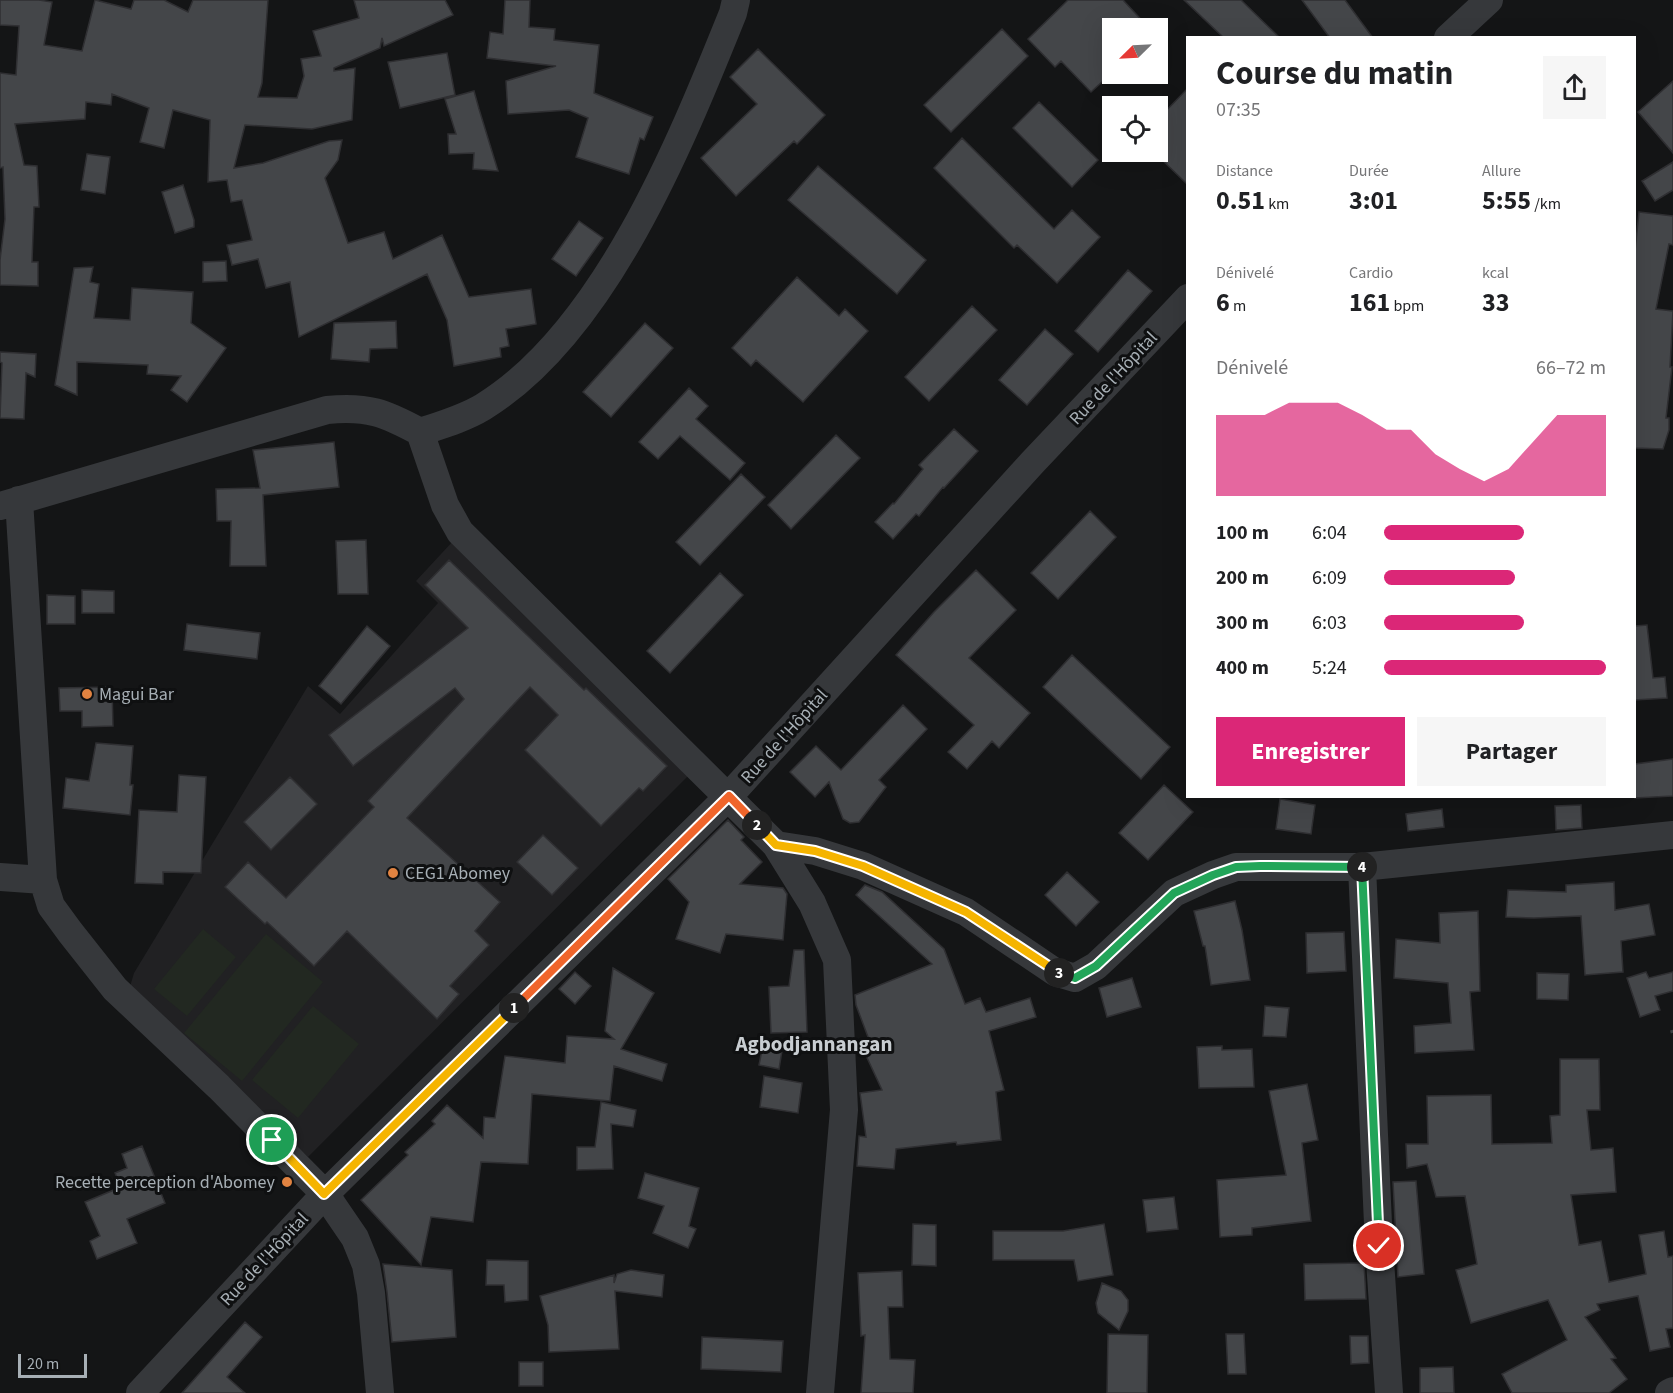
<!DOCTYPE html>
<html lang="fr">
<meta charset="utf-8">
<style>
body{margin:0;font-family:"Source Sans 3",sans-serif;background:#f6f6f6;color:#202124;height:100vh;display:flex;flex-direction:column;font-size:22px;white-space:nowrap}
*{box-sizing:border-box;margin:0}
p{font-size:20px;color:#757577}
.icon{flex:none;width:33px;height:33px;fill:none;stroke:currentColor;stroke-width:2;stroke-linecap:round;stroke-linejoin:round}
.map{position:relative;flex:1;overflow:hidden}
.side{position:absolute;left:1186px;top:36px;width:450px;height:762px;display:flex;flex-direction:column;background:#fff;border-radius:0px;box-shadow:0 6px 24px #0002}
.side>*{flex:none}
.needle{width:39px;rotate:246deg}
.fabs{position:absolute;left:1102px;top:18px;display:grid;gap:12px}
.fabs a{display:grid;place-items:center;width:66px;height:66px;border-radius:0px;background:#fff;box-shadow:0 6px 24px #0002;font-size:30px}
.scale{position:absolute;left:18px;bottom:15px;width:69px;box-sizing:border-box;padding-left:6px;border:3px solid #a7afb5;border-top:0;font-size:16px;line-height:21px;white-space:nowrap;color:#a7afb5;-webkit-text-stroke:4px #0f1011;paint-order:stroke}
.pin{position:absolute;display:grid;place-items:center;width:51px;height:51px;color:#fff;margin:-26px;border:3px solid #fff;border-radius:50%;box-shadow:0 2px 6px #0007}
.km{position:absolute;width:30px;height:30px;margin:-15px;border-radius:50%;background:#222;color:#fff;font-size:16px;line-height:30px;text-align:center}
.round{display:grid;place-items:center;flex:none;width:63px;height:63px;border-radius:0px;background:#f6f6f6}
.head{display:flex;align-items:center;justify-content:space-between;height:102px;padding:0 30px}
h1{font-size:33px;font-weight:700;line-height:45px}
.stats{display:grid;grid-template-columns:repeat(3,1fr);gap:9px;height:102px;padding:6px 30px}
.stats div{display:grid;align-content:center}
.stats b{font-size:26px;font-weight:700}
.stats small{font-size:16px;font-weight:400}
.stats p{font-size:16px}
.chart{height:168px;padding:12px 30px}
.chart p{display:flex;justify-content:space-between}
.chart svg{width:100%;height:108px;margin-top:6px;fill:#db2777;opacity:.7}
.action{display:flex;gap:12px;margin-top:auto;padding:12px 30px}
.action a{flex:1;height:69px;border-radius:0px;background:#db2777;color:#fff;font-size:24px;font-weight:700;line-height:69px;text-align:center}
.action a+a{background:#f6f6f6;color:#202124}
ul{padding:0 30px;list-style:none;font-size:20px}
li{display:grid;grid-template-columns:96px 72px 1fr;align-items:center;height:45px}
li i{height:15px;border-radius:8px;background:#db2777}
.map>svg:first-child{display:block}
.built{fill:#212123}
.green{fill:#222821}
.building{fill:#444649;stroke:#2f2f32;stroke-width:1.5}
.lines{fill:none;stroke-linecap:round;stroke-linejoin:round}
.path{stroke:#3c3f42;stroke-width:4;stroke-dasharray:3 4.5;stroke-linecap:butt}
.minor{stroke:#36383b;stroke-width:28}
.split-1-casing{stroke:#fff;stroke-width:12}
.split-2-casing{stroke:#fff;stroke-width:12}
.split-3-casing{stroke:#fff;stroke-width:12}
.split-4-casing{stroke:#fff;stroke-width:12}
.split-5-casing{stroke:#fff;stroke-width:12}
.split-1{stroke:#f5b400;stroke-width:8}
.split-2{stroke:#f0652b;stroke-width:8}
.split-3{stroke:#f5b400;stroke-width:8}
.split-4{stroke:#22a559;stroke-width:8}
.split-5{stroke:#22a559;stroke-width:8}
.poi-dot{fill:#e18341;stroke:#0f1011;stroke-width:2}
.labels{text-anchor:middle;stroke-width:6;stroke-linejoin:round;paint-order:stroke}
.street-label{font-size:18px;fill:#a7afb5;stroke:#0f1011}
.poi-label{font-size:18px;fill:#a7afb5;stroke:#0f1011;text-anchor:start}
.quarter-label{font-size:21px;font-weight:bold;fill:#c8cdd1;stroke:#0f1011}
</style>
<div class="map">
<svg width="1673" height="1393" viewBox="0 0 1673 1393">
<rect width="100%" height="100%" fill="#141516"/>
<path class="built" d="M454,540L692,772L308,1157L129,990L134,973L308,686L340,714L438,603L416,581Z"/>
<path class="green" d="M203,929L236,957L187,1016L154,989Z
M266,934L323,982L242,1081L184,1033Z
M313,1006L359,1044L298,1118L252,1080Z"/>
<path class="building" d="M0,0H39L52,2L44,45L82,51L95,0L131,9L134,0H164L188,12L193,0H268L262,83L258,97L297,98L304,76L301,59L321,56L313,31L359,18L354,0H445L453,15L384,46L382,38L380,48L334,68V71L355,68L352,120L312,129L245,125L234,168L263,163L329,141L342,140L338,160L325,178L348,243L384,232L393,259L442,235L469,297L531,289L536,324L506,329L509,346L500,348L501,357L454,366L447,320L427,274L299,337L290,282L266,288L258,259L232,265L227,245L252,240L242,200L231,202L227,180L208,182L210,120L173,110L164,148L140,142L149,108L112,94L111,105L86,102L85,119L15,124L24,165L37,166L39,207H34L32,262H38V286L0,285V260L5,219L3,167L0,168V73L16,75L19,26L0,25Z
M505,0H530L529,27L555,29L554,40L599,45L594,93L653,117L644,140L640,138L629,174L576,157L588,118L569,110L508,114L506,81L556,66L487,58L490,32L503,34Z
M1068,0H1123L1149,28H1113V72L1091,92L1061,61L1055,67L1028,39Z
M1184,0H1241L1280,38H1224Z
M1302,0H1345L1373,38H1330Z
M1002,29L1028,56L951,132L924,105Z
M758,49L825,115L797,144L794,141L736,196L701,158L757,104L730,77Z
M447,53L455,95L400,108L388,62Z
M1673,81V153L1638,112Z
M1188,88V185L1158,156V119Z
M474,91L479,109L498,171L473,169L474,153L449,154L448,134H456L445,99Z
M1039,102L1098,160L1072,187L1013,128Z
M962,138L1054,229L1072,210L1100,237L1057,283L1017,245L1014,248L934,168Z
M87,154L110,157L105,194L81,190Z
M1673,162V190L1655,201L1642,181Z
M818,166L926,260L897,294L788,200Z
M183,185L194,220V227L175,233L162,192Z
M1639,212L1673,216V245L1669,244L1656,309L1673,311L1670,367H1672L1666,418H1669V430L1663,449L1635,448V251Z
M579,221L603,238L576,276L552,259Z
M226,261L227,281L203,282V262Z
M93,267L90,282L99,284L94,318L130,320L132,288L193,292L191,323L226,348L187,402L171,390L181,376L147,374L148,365L77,362V395L55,385L74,268Z
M1128,270L1152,291L1098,352L1075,331Z
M797,277L839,316L845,309L868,331L803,402L756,360L751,366L732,348Z
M972,306L997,330L929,401L905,377Z
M396,321L397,348L370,349L369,362L331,359L334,323Z
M645,323L673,348L611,417L583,392Z
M1045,329L1073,354L1027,405L999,380Z
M0,352L36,354L35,377L26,373L24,419L0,418L2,363L0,362Z
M689,388L708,406L696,419L745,463L730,480L680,436L658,459L639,442Z
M954,429L978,451L944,488L943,487L919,516L916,514L893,539L875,522L893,503L894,504L923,469L919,465Z
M836,435L860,458L791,529L768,505Z
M334,442L339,487L263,495L266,566H230L231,521H217L216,489L260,488L253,450Z
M741,474L765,497L700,565L676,542Z
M1090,511L1116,537L1058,599L1031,573Z
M366,540L368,594H338L336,541Z
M449,560L584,690L586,688L667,766L643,791L639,788L601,826L525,750L558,715L530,687L407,818L500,902L475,931L489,945L450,986L459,994L437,1019L347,931L314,966L267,922L265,924L225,887L248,862L286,898L374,807L368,801L464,699L455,688L353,766L329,735L468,628L425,585Z
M976,570L1016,610L969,658L1030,713L999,748L992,741L967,769L948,752L974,725L896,655L934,612Z
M720,573L743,595L670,673L647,651Z
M82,590L114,591V613H82Z
M47,595L75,596V624H47Z
M187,624L260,633L257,659L184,650Z
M1647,625L1653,678L1665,677L1667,698L1635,700V626Z
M367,626L390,646L341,704L319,686Z
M1072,655L1170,747L1141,779L1043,687Z
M112,687L113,726L82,727V711H60L59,688Z
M903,705L927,729L879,780L886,787L859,822L850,823L843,819L829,782L815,797L790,772L816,746L841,770Z
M96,743L133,746L130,785H133L130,815L63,808L66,778L89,781Z
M1673,759V796L1635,798V764Z
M179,775L206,777L201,873L163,872V884L135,883L139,810L177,812Z
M290,777L317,804L271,850L244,822Z
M1164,785L1193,812L1148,860L1119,833Z
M1280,799L1315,805L1311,834L1276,829Z
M1581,805L1582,828L1556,830L1555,806Z
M1442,809L1444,827L1408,831L1406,814Z
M728,820L744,837L741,840L762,862L740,884L783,888L787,894L783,940L726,934L720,953L676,939L689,902L668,879Z
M543,835L578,868L552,895L517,862Z
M1067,872L1099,902L1076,926L1045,895Z
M1614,882L1615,910L1649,904L1655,935L1621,941L1623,972L1585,975L1581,916L1534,918L1506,917L1508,890L1566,892V885Z
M865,885L882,892L944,949L965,1004L980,998L986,1012L1030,998L1036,1017L989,1031L1004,1090L996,1092L1001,1140L957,1145L956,1142L896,1149L894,1169L857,1166L859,1136L866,1137L860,1093L882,1090L863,1049L871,1045L856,1005L855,995L932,964L856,895Z
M1235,901L1242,930L1250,980L1211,985L1205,946H1203L1194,911Z
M1478,911L1480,991L1470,992L1474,1050L1415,1053L1414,1026L1451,1023L1448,983L1394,978L1396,939L1440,943L1439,913Z
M1344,932L1346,971L1307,973L1306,933Z
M794,950H804L807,1032L771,1033L769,987L789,986Z
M613,968L654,993L621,1049L667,1064L662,1081L614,1066L610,1101L532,1094L528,1164L481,1162L473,1222L431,1217L421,1265L361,1200L408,1155L405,1152L435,1124L432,1121L447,1105L483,1138L484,1117L495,1118L505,1056L565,1063L567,1036L614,1039L605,1031Z
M575,972L591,986L575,1004L559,989Z
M1646,972L1649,978L1673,972V991L1655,996L1660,1010L1640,1017L1627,978Z
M1537,973L1569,974L1568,1000L1537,999Z
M1132,978L1141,1007L1107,1017L1099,988Z
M1265,1006L1289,1008L1286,1037L1263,1036Z
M764,1040L783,1044L779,1069L759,1065Z
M1222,1046V1050L1252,1049L1254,1087L1199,1088L1197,1047Z
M1560,1059H1599L1600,1110H1587L1591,1150L1613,1148L1616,1192L1571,1195L1579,1245L1601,1241L1609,1282L1646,1274L1639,1235L1664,1231L1668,1257L1673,1256V1328L1666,1329L1670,1347L1650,1351L1638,1296L1597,1304L1600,1310L1585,1317L1616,1358L1611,1359L1627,1379L1609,1393H1512L1502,1374L1567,1340L1548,1300L1471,1323L1456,1270L1477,1264L1465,1196L1436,1197L1427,1164L1407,1168L1406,1144H1428L1427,1096L1491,1095L1492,1144L1552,1143L1550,1116L1560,1115Z
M764,1076L802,1083L798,1113L760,1107Z
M1307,1084L1318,1140L1302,1143L1311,1221L1252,1228V1235L1220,1237L1217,1180L1286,1175L1269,1091Z
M601,1102L636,1110L633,1127L611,1124L613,1169L577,1170V1147H595Z
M142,1146L165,1203L127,1219L137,1243L97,1259L90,1241L100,1236L85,1202L121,1187L115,1173L127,1168L122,1154Z
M645,1173L699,1188L689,1226L696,1229L688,1248L653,1233L664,1206L638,1198Z
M1416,1181L1424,1274L1398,1277L1393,1182Z
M1174,1197L1178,1229L1147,1232L1143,1200Z
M913,1224L936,1225V1266L912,1265Z
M1104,1224L1113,1275L1078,1281L1074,1260H993V1231H1063Z
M487,1260L528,1261V1300L505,1302L504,1285H486Z
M1364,1263L1366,1299L1305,1300L1304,1264Z
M383,1264L452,1270L456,1337L392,1342L387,1292Z
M631,1270L664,1275L662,1297L615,1291L619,1349L549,1352L548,1325L540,1296L614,1275V1283L617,1274Z
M902,1271L903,1307H888L890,1359L915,1360L913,1393H861L865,1335L861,1336L858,1273Z
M1102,1283L1121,1291L1128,1300V1311L1119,1330L1098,1313L1096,1303Z
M245,1322L262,1337L227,1377L245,1393H182Z
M1108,1334L1148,1335L1147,1393H1107Z
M1226,1334H1244L1246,1374H1228Z
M1350,1336H1368L1369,1363L1351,1364Z
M702,1337L783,1341L781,1372L701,1369Z
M519,1362H543V1386H519Z
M1453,1367L1454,1393H1420V1368Z"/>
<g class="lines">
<path class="path" d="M1672,1030L1673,1034"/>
<path class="minor" d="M1448,38L1489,0
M420,432C441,425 463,419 483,407C605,332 681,142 733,13L736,0
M19,500L43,880L51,906L70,932L115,989L219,1087L325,1194L355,1238L366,1265L371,1293L380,1393
M0,506L327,410C368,406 385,413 420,432L445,505L460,532L776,845L812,903L837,960L844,1110L820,1393
M776,845L815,851L863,866L966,912L1055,972L1075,978L1096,966L1174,893L1213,875L1236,867H1362L1673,835
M1362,867L1379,1246L1389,1393
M0,877L43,880
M140,1393L325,1194L729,796L1032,463L1188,298
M1669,1393L1673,1391"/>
</g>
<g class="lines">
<g class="split-1-casing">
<path id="split-1" d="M272,1140L324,1194L514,1008"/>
</g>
<g class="split-2-casing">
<path id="split-2" d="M514,1008L729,796L757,825"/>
</g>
<g class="split-3-casing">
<path id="split-3" d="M757,825L776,845L815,851L863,866L966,912L1059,973"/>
</g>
<g class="split-4-casing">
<path id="split-4" d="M1059,973L1075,978L1096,966L1174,893L1213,875L1236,867L1260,866L1362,867"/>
</g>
<g class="split-5-casing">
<path id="split-5" d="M1362,867L1379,1246"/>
</g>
<use href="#split-1" class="split-1"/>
<use href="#split-2" class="split-2"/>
<use href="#split-3" class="split-3"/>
<use href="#split-4" class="split-4"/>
<use href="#split-5" class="split-5"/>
</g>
<g class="poi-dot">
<circle cx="87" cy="694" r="6"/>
<circle cx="393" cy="873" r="6"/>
<circle cx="287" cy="1182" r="6"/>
</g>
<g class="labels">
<g class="street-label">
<text transform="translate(1113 378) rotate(-47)" y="6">Rue de l'Hôpital</text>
<text transform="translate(784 736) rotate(-48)" y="6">Rue de l'Hôpital</text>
<text transform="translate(264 1259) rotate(-47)" y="6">Rue de l'Hôpital</text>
</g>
<g class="poi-label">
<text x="99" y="700">Magui Bar</text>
<text x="405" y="879">CEG1 Abomey</text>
<text x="275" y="1188" text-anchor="end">Recette perception d'Abomey</text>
</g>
<g class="quarter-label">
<text x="814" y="1051">Agbodjannangan</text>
</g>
</g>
</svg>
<div class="fabs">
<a><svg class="needle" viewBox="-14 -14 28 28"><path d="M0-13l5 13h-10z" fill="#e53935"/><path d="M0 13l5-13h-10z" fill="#757577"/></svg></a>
<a><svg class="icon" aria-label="locate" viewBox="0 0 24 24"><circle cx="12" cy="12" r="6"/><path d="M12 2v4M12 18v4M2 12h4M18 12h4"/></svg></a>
</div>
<div class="scale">20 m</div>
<div class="pin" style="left:272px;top:1140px;background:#1e9e55"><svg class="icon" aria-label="arrive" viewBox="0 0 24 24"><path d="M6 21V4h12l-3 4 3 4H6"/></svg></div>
<div class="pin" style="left:1379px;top:1246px;background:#d93025"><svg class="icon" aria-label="check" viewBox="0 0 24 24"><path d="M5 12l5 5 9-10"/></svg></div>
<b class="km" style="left:514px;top:1008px">1</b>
<b class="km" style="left:757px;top:825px">2</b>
<b class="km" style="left:1059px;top:973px">3</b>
<b class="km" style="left:1362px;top:867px">4</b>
<section class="side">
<div class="head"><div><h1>Course du matin</h1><p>07:35</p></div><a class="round"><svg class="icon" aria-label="share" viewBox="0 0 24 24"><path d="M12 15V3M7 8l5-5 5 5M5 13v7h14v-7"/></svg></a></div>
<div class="stats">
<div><p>Distance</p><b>0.51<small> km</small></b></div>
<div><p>Durée</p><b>3:01</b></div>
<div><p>Allure</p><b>5:55<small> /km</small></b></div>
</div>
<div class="stats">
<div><p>Dénivelé</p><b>6<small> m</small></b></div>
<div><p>Cardio</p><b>161<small> bpm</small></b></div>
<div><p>kcal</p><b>33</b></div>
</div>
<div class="chart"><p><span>Dénivelé</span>66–72 m</p>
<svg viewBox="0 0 160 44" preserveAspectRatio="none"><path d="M0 44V11L10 11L20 11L30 6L40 6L50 6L60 11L70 17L80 17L90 27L100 33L110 38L120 33L130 22L140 11L150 11L160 11V44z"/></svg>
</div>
<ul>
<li><b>100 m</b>6:04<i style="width:63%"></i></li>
<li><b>200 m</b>6:09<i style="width:59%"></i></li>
<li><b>300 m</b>6:03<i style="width:63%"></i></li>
<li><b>400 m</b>5:24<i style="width:100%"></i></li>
</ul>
<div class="action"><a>Enregistrer</a><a>Partager</a></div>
</section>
</div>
